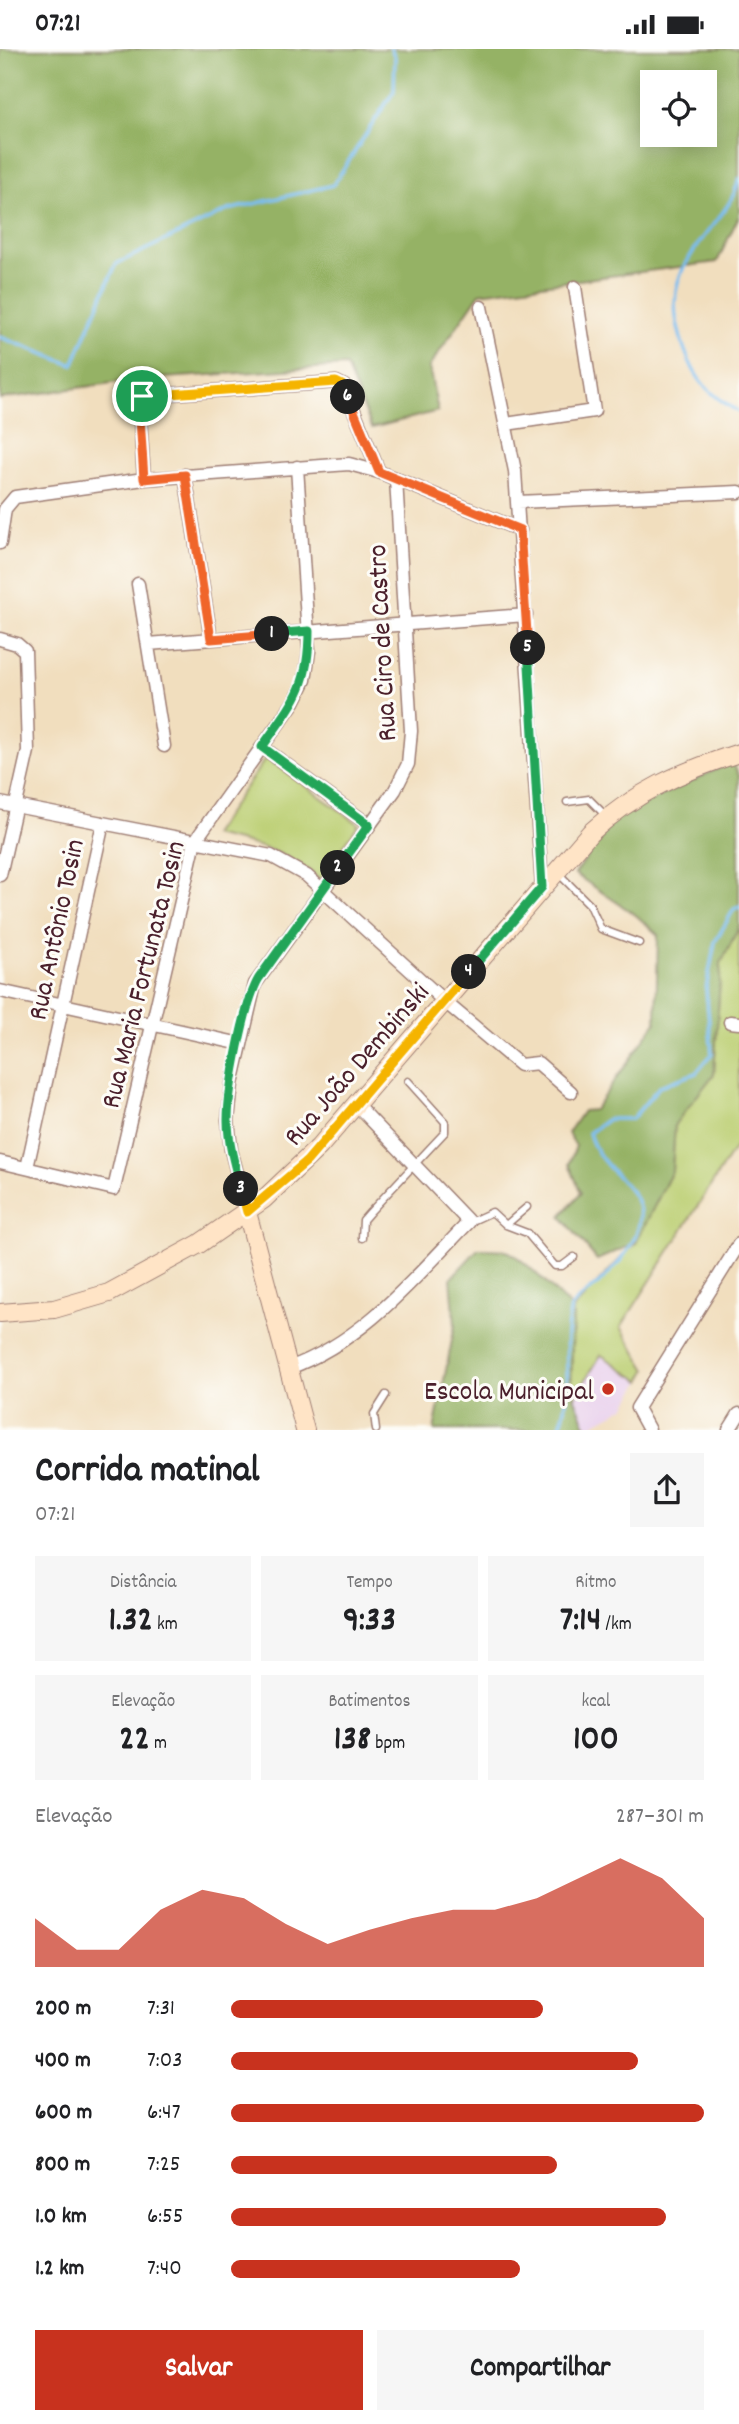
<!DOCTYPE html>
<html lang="pt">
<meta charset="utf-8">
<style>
body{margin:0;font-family:Dekko,sans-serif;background:#f6f6f6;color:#202124;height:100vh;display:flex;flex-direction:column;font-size:26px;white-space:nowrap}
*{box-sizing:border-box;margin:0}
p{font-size:23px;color:#757577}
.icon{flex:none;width:38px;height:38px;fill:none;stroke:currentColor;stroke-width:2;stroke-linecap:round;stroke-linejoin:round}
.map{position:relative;height:1381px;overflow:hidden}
.side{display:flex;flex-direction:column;background:#fff;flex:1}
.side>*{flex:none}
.tools{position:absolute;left:640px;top:21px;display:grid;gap:14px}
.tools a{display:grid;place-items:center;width:77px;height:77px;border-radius:0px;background:#fff;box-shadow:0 4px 18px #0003;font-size:35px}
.pin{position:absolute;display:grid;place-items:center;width:60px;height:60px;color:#fff;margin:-30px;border:4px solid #fff;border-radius:50%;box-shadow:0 2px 7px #0007}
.km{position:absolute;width:35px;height:35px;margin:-18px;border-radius:50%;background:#222;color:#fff;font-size:19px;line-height:35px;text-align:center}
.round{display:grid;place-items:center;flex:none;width:74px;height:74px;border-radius:0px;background:#f6f6f6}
.head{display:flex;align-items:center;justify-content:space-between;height:119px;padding:0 35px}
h1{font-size:38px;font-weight:700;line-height:52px}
.figures{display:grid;grid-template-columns:repeat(3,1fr);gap:10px;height:119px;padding:7px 35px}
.figures div{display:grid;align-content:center;border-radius:0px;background:#f6f6f6;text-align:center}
.figures b{font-size:35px;font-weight:700}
.figures small{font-size:19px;font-weight:400}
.figures p{font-size:19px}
.chart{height:196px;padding:14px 35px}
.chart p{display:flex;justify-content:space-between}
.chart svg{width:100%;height:126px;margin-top:7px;fill:#c8321e;opacity:.7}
.cta{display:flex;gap:14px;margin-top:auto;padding:14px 35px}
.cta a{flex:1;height:80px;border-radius:0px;background:#c8321e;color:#fff;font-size:28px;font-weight:700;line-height:80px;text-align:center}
.cta a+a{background:#f6f6f6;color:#202124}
ul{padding:0 35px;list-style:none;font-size:23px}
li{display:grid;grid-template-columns:112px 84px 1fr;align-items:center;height:52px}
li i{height:18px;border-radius:9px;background:#c8321e}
.status{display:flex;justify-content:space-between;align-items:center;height:49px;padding:0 35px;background:#fff;direction:ltr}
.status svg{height:19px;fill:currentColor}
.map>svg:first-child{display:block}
.built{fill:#e9d1ed}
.green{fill:#bccf73;stroke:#83774f;stroke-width:2}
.forest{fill:#95b265;stroke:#706848;stroke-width:2;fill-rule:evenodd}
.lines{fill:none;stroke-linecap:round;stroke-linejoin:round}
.stream{stroke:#7abdf0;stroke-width:3.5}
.lane-casing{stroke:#9e7e74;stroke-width:9}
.street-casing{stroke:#9e7e74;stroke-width:15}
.secondary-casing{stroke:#9e7e74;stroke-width:20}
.lane{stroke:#fff;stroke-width:6}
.street{stroke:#fff;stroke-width:12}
.secondary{stroke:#ffe4c6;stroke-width:18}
.split-1-casing{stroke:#fff;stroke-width:14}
.split-2-casing{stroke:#fff;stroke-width:14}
.split-3-casing{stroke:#fff;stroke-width:14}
.split-4-casing{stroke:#fff;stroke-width:14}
.split-5-casing{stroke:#fff;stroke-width:14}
.split-6-casing{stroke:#fff;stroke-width:14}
.split-7-casing{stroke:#fff;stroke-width:14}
.split-1{stroke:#f0652b;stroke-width:9}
.split-2{stroke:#22a559;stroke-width:9}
.split-3{stroke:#22a559;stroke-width:9}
.split-4{stroke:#f5b400;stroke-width:9}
.split-5{stroke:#22a559;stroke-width:9}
.split-6{stroke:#f0652b;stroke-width:9}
.split-7{stroke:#f5b400;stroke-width:9}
.poi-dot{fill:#c8321e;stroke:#fdfcf7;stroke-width:2.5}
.labels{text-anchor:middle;stroke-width:6;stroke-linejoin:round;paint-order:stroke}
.street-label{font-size:28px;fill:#4a1f2b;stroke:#fdfcf7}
.poi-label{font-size:28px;fill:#4a1f2b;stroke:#fdfcf7;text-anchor:end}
</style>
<div class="status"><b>07:21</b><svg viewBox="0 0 49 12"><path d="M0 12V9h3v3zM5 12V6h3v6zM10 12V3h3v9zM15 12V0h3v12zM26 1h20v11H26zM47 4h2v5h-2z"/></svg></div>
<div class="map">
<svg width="739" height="1381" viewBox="0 0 739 1381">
<rect width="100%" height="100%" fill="#fdfcf7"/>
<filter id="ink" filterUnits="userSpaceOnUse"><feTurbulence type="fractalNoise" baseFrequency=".0143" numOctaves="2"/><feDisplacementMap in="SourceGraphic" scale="14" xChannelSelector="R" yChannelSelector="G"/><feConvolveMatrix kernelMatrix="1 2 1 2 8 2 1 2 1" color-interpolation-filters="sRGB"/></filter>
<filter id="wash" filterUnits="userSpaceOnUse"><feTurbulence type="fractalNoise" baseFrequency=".00686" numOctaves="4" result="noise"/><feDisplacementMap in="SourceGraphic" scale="28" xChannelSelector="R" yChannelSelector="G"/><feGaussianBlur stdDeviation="1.57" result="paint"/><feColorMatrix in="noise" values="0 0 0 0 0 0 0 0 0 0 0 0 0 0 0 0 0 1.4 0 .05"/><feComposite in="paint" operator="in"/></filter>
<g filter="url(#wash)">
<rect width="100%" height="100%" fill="#f1debe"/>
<path class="built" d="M601,1306L641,1332L625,1358L588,1378L575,1348Z"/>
<path class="green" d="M266,709L359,775L320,831C285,800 256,796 212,786Z
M739,878V1092L621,1278L647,1321L641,1332L601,1306L575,1348L571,1340L573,1260L636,1193L672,1122L675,1075L714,1025L721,914Z"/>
<path class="forest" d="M0,0H739V167L717,213L480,244L429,318L438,362L372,379L346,317L133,331L0,350ZM705,33V86H653V33Z
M732,713L739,726V878L721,914L714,1025L675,1075L672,1122L636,1194L597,1211L561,1167L581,1144L569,1115L576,1097L568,1084L583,1062L594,1061L656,973L658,886L637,867L575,825L616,768Z
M478,1200C486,1200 497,1199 506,1202C520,1205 558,1247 573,1260L571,1340L588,1381H434L455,1276L451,1229Z"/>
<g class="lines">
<path class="stream" d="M739,130C734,150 725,161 713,176C677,222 665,243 684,299C696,333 709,345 739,363
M0,288L73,316L116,215L228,161L333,136L394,42L395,8L391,0
M558,1381C576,1345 560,1299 571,1259C578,1248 590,1243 599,1234C623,1212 657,1172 630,1141C614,1122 596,1109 589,1084L608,1070H632L660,1037L696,1024L712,1005L706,940L715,893L734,860L739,858"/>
</g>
</g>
<g filter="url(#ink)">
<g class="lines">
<g class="lane-casing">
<path id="lane" d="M567,753L589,750L606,767
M557,823L590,856L601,880L639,894
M470,1173L492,1163L506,1176L527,1158
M506,1176L527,1184L555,1217H562L574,1208
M362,1189L363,1171L370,1163L445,1083V1073L408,1032
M376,1381L374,1365L386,1346"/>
</g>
<g class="street-casing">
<path id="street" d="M481,258L515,422L542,838
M506,375L594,362L575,238
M185,426L211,590
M144,430L139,354L142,347L336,333L344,337L379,423
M518,453L739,443
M0,494L5,460L15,448L144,430L349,415L379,423L520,481
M138,535L164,697
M0,590L17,595L25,602L28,702L0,826
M148,595L526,566
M262,698L369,776
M0,754L271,807L307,827L444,952L520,1016L538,1014L571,1043
M0,942L241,995
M730,973L739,974
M0,1113L114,1140L195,792L294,653L305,631L309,602L297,418
M27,1119L103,774
M247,1163L231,1101L228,1071L232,1035L255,935L395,741L408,715L411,682L396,430
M289,1319C365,1291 413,1230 469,1173L356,1055
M649,1381L637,1359L739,1195
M729,1381L739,1365"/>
</g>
<g class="secondary-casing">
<path id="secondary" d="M247,1163L305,1381
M0,1264L54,1260L109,1244L199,1195L264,1150L319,1098L590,784C635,743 682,722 739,704"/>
</g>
<use href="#lane" class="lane"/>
<use href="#street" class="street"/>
<use href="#secondary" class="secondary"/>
</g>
</g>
<g class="lines" filter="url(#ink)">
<g class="split-1-casing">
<path id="split-1" d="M142,347L139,354L144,430L185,426L211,590L272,585"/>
</g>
<g class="split-2-casing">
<path id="split-2" d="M272,585L309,582C309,639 293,654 262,698L369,776L338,819"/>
</g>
<g class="split-3-casing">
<path id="split-3" d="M241,1140C235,1118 228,1094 228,1071C228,1041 244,954 259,929L338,819"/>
</g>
<g class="split-4-casing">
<path id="split-4" d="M241,1140L247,1163L307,1112L469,923"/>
</g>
<g class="split-5-casing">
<path id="split-5" d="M469,923L542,838L528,599"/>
</g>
<g class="split-6-casing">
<path id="split-6" d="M348,348L379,423L520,481L528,599"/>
</g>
<g class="split-7-casing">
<path id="split-7" d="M142,347L336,333L344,337L348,348"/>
</g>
<use href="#split-1" class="split-1"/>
<use href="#split-2" class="split-2"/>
<use href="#split-3" class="split-3"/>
<use href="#split-4" class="split-4"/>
<use href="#split-5" class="split-5"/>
<use href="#split-6" class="split-6"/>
<use href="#split-7" class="split-7"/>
</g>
<circle class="poi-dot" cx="608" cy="1340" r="7"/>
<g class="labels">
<g class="street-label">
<text transform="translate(380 594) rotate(-93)" y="10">Rua Ciro de Castro</text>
<text transform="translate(54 880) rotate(-78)" y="10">Rua Antônio Tosin</text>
<text transform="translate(141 925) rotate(-76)" y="10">Rua Maria Fortunata Tosin</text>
<text transform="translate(355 1014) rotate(-49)" y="10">Rua João Dembinski</text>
</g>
<g class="poi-label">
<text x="594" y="1350">Escola Municipal</text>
</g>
</g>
</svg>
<div class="tools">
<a><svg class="icon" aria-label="locate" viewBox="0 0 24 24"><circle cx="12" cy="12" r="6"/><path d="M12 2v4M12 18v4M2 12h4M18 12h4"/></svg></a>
</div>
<div class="pin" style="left:142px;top:347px;background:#1e9e55"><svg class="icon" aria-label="arrive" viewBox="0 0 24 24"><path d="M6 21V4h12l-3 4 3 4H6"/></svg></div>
<b class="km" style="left:272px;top:585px">1</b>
<b class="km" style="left:338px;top:819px">2</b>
<b class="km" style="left:241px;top:1140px">3</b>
<b class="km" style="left:469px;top:923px">4</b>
<b class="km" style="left:528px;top:599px">5</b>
<b class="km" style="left:348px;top:348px">6</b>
</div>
<section class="side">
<div class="head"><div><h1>Corrida matinal</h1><p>07:21</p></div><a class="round"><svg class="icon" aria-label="share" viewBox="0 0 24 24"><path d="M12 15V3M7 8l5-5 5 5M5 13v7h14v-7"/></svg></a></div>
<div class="figures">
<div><p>Distância</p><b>1.32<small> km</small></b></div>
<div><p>Tempo</p><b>9:33</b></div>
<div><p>Ritmo</p><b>7:14<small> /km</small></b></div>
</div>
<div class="figures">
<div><p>Elevação</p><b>22<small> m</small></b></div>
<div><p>Batimentos</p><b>138<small> bpm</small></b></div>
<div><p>kcal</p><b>100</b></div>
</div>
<div class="chart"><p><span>Elevação</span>287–301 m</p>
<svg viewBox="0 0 160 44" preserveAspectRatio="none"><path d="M0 44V27L10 38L20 38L30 24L40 17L50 20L60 29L70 36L80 31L90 27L100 24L110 24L120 20L130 13L140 6L150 13L160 27V44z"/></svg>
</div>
<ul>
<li><b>200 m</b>7:31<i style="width:66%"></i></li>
<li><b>400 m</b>7:03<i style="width:86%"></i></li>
<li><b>600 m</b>6:47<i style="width:100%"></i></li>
<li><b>800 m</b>7:25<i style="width:69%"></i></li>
<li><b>1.0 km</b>6:55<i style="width:92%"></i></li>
<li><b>1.2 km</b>7:40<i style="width:61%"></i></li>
</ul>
<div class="cta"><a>Salvar</a><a>Compartilhar</a></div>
</section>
